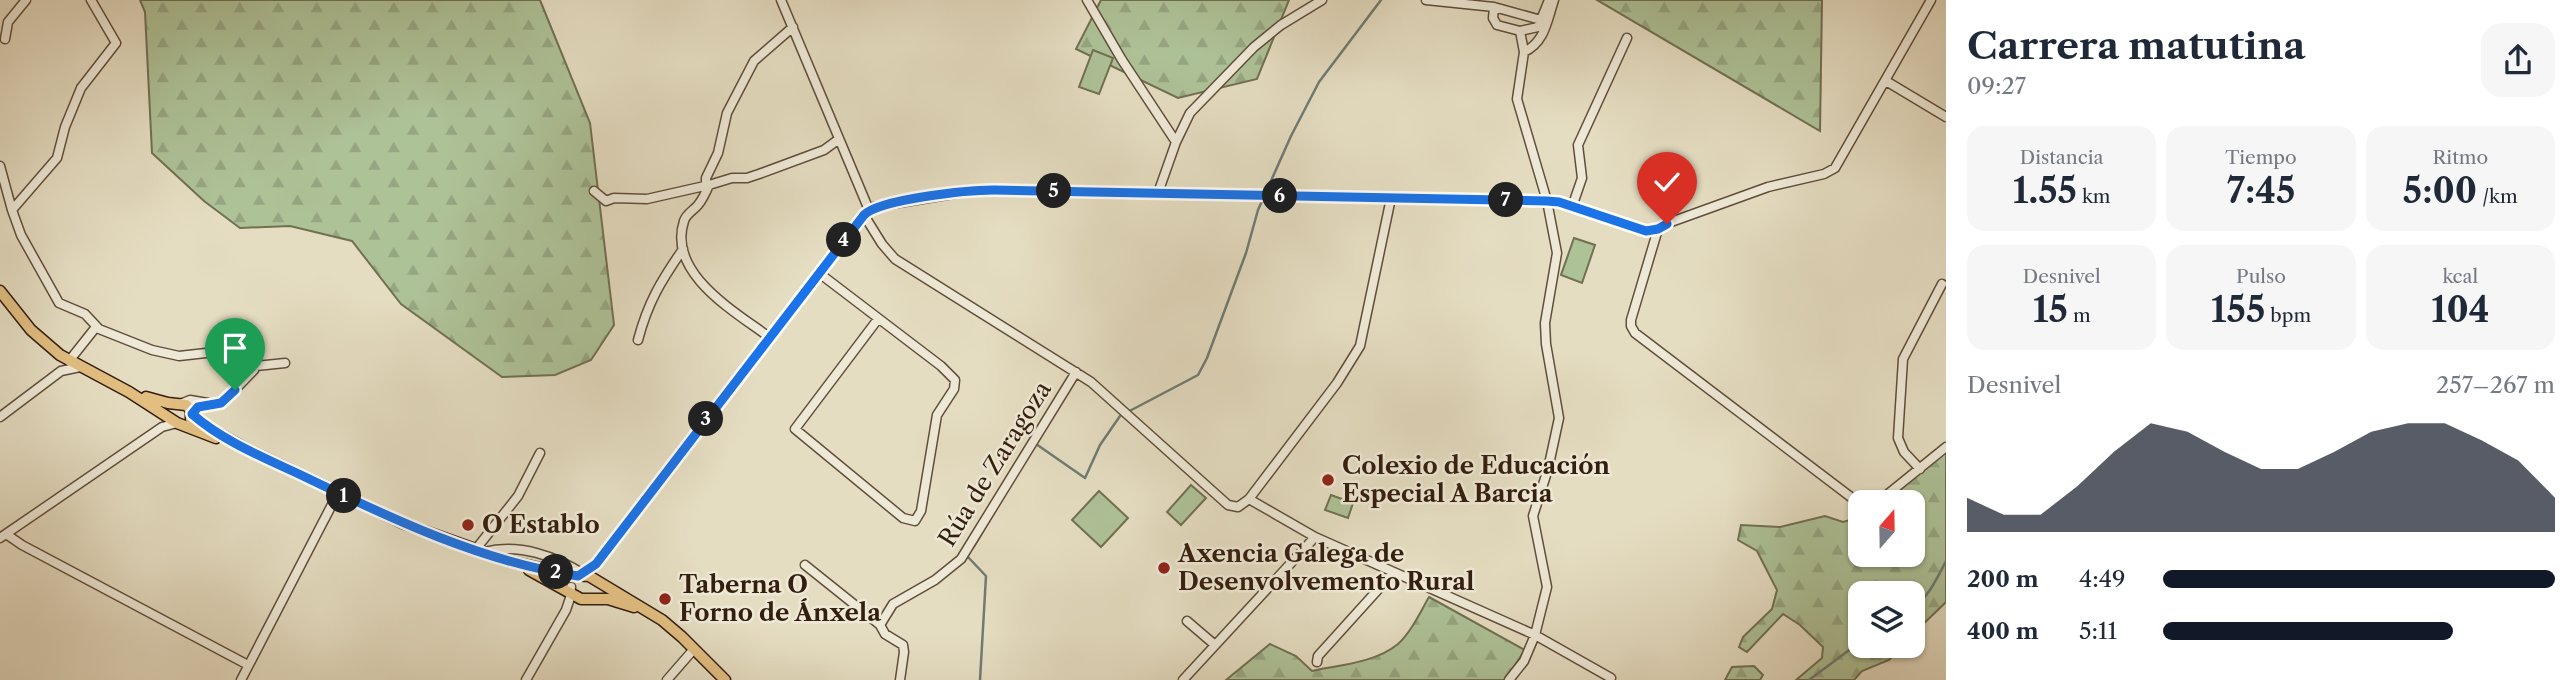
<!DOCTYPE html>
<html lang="es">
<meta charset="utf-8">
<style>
body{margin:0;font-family:"Libre Caslon Text",serif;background:#f6f6f7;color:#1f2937;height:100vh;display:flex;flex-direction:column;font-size:26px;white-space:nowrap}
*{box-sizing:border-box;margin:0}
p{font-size:23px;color:#747a83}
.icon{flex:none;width:38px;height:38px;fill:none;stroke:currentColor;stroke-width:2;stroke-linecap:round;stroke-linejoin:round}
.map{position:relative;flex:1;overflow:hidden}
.drawer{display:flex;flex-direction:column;background:#fff;width:630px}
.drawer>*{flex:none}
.needle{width:46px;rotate:20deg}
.buttons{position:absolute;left:1848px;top:490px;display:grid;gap:14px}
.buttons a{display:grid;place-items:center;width:77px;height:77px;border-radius:14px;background:#fff;box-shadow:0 2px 5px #0004;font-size:35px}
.pin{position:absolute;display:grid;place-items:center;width:60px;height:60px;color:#fff;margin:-72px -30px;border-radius:50% 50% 50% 0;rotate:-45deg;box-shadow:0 0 7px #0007}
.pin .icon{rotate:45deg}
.km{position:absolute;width:35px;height:35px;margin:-18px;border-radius:50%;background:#222;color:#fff;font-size:19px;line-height:35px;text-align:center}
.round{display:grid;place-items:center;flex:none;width:74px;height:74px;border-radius:21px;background:#f6f6f7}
.head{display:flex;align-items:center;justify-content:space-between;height:119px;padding:0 21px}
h1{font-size:38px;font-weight:700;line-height:52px}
.figures{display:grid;grid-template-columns:repeat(3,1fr);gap:10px;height:119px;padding:7px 21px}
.figures div{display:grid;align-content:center;border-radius:18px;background:#f6f6f7;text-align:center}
.figures b{font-size:35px;font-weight:700}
.figures small{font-size:19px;font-weight:400}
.figures p{font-size:19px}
.chart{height:196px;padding:14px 21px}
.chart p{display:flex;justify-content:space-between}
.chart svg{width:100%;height:126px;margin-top:7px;fill:#111827;opacity:.7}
ul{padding:0 21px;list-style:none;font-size:23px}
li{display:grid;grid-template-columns:112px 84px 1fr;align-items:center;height:52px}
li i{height:18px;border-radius:9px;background:#111827}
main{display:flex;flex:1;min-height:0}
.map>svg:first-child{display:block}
.forest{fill:url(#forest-firs);stroke:#717053;stroke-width:2}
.garden{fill:#aec298;stroke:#717053;stroke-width:2}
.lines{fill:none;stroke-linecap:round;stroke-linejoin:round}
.stream{stroke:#6f7c74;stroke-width:2.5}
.minor-casing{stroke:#604e3b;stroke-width:11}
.major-casing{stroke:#341e0e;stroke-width:13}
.minor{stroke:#eee9d7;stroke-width:8}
.major{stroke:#e2be81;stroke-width:10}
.route-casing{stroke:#fff;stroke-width:14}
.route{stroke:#1a73e8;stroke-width:9}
.poi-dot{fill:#8f2418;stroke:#eee9d7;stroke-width:2.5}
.labels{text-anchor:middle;stroke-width:5;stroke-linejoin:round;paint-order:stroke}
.street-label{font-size:24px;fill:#341e0e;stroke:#eee9d7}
.poi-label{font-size:24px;font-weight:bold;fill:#341e0e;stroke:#eee9d7;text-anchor:start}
</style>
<main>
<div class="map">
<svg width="1946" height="680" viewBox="0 0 1946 680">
<defs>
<pattern id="forest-firs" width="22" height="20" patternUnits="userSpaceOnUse" patternTransform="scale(1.75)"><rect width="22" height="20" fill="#aec298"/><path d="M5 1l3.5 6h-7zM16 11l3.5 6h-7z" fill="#96a682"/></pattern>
</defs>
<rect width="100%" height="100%" fill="#e5ddc2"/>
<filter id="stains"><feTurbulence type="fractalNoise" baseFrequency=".00286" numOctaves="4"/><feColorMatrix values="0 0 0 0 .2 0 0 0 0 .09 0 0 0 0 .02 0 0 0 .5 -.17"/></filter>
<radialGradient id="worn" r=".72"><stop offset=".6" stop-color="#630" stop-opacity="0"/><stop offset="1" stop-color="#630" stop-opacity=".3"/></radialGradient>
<path class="forest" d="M140,0H540L590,123L614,325L591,360L555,375L502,377L401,304L352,241L290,226L240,228L204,201L152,153L145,12Z
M1101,0H1289L1257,79L1178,98L1076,49Z
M1597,0H1822L1820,131Z
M1946,444V602L1913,634V593H1860V646H1902L1889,660L1862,671L1854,680H1796L1822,658L1823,647L1800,625L1783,614L1747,652L1739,647L1743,637L1772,609L1777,590L1757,551L1738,540L1741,525L1780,527L1825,516L1843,522L1860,517V555H1913V502H1879Z
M1429,597L1525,650L1505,680H1226L1270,644L1296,656L1312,671C1339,665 1375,663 1398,644C1411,632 1420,613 1429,597Z
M1754,666L1763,675L1760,680H1725L1732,667Z"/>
<path class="garden" d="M1093,50L1113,58L1099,94L1079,87Z
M1574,238L1595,245L1582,283L1561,275Z
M1191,485L1206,498L1181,525L1167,512Z
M1099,491L1128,518L1101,547L1072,520Z
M1331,495L1353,503L1348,518L1325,510Z"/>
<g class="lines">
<path class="stream" d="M1036,444L1085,478L1100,445L1120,416L1198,375L1207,358L1246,253L1258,210L1291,136L1319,82L1381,0
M974,546L1001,501
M968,554L967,556L986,576L980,680
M1913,607C1929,597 1937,578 1946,561
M1809,680L1860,642"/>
<g class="minor-casing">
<path id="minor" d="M91,0L116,43L81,88L65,127L57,158L12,210L21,235L59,303L85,314L99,329L152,350L179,356L206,353L245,338L254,341L257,357L254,370L223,402L200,406L192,412
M781,0L869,210
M1087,0L1122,60L1176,142L1190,113L1254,47L1281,25L1322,0
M1426,0L1494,7L1541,20
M1494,7L1493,18L1497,25L1520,31L1524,52L1517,99L1547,201L1557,253L1545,323L1546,344L1559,418L1548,469L1533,516L1547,587L1535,635L1611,678
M793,27L754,61L727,113L718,153L706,178V183L709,185L732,178H747L759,174L824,150L839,139
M1520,31L1538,27L1549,0
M5,39L8,22L26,0
M1524,52C1545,42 1547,21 1554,0
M1886,81L1946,117
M0,166L12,210
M709,185C706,192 703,199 698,205C694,210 686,214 684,221C667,273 734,311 769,337
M594,191L606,201L614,198L647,199L709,185
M1158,193L1176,142
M1572,207L1582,178L1578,145L1627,38
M864,215L882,244L895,259L1091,382L1228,505L1238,507L1249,499L1337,383L1360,346L1391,198
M1658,229L1631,320V326L1635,333L1860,504
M819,273L941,366L955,380L954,389L937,415L921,511L915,521L903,518L795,429L878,319
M638,340C648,302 661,281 683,249
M69,361L96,327
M256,366L285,363
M180,404L190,400L208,403
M0,417L61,371L80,367
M1920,469L1904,452L1898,438L1903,359L1942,284
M1249,499L1315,537L1535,635L1524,661L1509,680
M1878,502L1946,447
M6,534L22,545L248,665
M0,538L162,427L177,423
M476,549L518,496L540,453
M484,552C519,543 556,556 585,575
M805,565L880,625L885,634L903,645L904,652L900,680
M581,575L596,564L864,215L874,207L965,192L994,190L1547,201L1559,202L1641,230L1658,229L1671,222L1768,187L1824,174L1835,168L1931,0
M1187,621L1215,645
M880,625L893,604L935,580L961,559L1076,372
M1317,662L1318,656L1393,573
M241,680L338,493
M526,680L566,610L570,598L571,587
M667,680L694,649
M1183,680L1315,537"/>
</g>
<g class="major-casing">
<path id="major" d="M0,291L31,330L60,355L129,392L177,423L216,438
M146,397L168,403L186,405L191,410V419
M192,414L207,427L246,449L405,524L509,561L571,575L589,576L662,620L682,637L725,680
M529,570L581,599H608L634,607"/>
</g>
<use href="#minor" class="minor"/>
<use href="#major" class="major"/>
</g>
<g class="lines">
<g class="route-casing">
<path id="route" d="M235,390L221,403L198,407L192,414C224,442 265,458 303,476C390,518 482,562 578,576L596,564L864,215C880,199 968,190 994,190L1547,201L1559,202L1646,231L1658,229L1667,224"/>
</g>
<use href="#route" class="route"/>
</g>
<g class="poi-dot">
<circle cx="1328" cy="480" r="7"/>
<circle cx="468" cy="525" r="7"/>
<circle cx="1164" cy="568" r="7"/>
<circle cx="665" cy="599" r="7"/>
</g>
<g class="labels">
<g class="street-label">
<text transform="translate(995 464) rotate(-58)" y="8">Rúa de Zaragoza</text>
</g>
<g class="poi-label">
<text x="1342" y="474">Colexio de Educación<tspan x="1342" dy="28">Especial A Barcia</tspan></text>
<text x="482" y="533">O Establo</text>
<text x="1178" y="562">Axencia Galega de<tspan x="1178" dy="28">Desenvolvemento Rural</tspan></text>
<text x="679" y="593">Taberna O<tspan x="679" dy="28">Forno de Ánxela</tspan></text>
</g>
</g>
<rect width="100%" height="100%" filter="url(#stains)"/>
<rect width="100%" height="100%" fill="url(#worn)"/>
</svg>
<div class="buttons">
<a><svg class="needle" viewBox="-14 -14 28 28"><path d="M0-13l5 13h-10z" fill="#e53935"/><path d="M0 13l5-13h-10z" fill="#747a83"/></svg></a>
<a><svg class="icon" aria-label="layers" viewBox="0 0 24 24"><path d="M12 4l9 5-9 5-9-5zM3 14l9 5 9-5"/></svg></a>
</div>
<div class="pin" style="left:235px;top:390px;background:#1e9e55"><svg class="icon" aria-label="arrive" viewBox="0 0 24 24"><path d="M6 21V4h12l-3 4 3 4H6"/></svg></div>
<div class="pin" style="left:1667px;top:224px;background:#d93025"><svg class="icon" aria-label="check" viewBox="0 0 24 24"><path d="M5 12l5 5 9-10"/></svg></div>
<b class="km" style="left:344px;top:496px">1</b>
<b class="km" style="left:556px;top:572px">2</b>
<b class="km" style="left:706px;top:419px">3</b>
<b class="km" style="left:844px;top:240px">4</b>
<b class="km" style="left:1054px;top:191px">5</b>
<b class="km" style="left:1280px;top:196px">6</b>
<b class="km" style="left:1506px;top:200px">7</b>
</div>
<section class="drawer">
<div class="head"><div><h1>Carrera matutina</h1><p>09:27</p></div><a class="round"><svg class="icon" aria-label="share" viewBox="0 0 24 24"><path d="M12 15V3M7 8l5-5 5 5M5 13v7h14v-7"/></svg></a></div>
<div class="figures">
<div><p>Distancia</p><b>1.55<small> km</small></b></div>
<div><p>Tiempo</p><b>7:45</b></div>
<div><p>Ritmo</p><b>5:00<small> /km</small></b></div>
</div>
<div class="figures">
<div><p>Desnivel</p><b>15<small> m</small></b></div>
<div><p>Pulso</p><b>155<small> bpm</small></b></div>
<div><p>kcal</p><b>104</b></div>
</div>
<div class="chart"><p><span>Desnivel</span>257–267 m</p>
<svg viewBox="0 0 160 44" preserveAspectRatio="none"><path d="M0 44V32L10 38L20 38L30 28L40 16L50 6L60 9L70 16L80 22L90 22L100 16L110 9L120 6L130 6L140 12L150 19L160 32V44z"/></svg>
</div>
<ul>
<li><b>200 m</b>4:49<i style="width:100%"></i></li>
<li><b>400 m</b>5:11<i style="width:74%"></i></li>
</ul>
</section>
</main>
